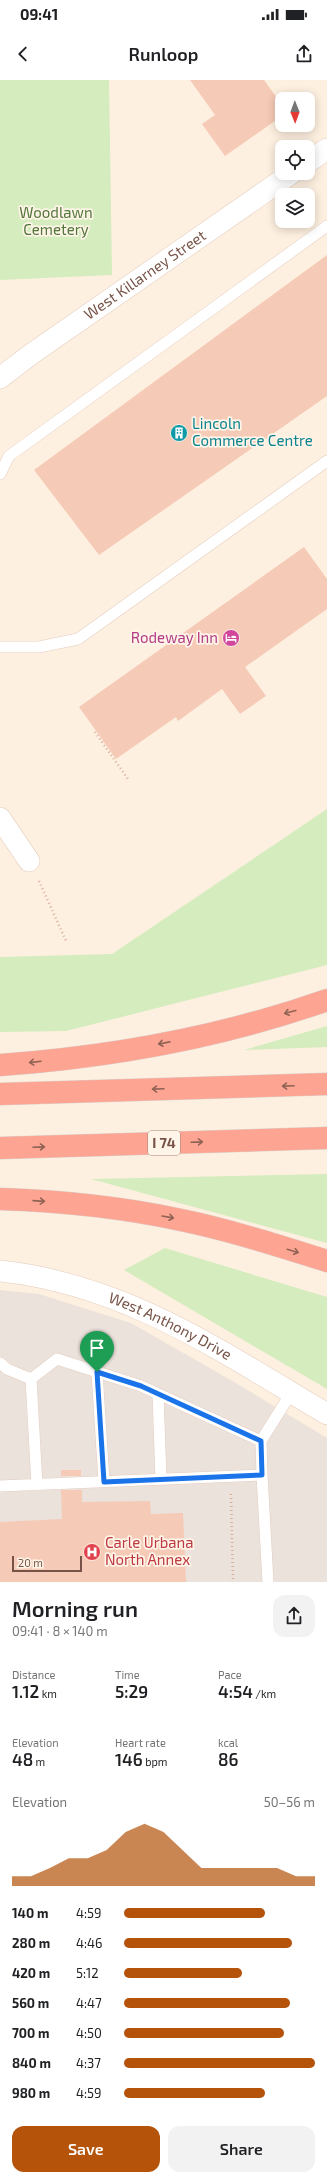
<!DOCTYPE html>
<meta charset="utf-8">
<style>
body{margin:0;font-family:"Exo 2",sans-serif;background:#f2f2f2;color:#202124;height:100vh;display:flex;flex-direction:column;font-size:15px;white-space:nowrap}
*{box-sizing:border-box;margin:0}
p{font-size:13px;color:#757577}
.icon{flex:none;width:22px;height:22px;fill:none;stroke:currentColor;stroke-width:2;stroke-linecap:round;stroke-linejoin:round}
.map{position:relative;height:1502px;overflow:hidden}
.details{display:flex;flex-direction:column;background:#fff;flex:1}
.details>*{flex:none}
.needle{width:26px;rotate:179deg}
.fabs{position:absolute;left:275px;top:12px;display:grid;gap:8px}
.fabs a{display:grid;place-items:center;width:40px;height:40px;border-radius:8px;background:#fff;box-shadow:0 2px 10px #0003;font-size:20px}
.scale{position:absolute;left:12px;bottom:10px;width:70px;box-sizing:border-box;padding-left:4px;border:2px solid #765346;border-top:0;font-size:11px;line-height:14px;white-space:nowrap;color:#765346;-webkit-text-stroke:3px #fff4e8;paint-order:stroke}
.pin{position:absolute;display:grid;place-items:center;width:34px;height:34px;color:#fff;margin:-41px -17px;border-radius:50% 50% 50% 0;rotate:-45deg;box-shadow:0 0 4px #0007}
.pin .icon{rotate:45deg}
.round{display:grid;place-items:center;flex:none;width:42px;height:42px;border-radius:12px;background:#f2f2f2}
.head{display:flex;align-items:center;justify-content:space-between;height:68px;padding:0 12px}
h1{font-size:22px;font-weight:600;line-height:30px}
.stats{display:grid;grid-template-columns:repeat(3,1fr);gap:6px;height:68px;padding:4px 12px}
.stats div{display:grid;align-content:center}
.stats b{font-size:17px;font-weight:600}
.stats small{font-size:11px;font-weight:400}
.stats p{font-size:11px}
.chart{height:112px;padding:8px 12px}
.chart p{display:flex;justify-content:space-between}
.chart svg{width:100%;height:72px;margin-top:4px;fill:#b45309;opacity:.7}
.cta{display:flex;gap:8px;margin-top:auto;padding:8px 12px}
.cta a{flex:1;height:46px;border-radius:12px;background:#b45309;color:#fff;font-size:16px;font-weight:600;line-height:46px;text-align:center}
.cta a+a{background:#f2f2f2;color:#202124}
ul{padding:0 12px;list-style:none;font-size:13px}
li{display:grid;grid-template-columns:64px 48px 1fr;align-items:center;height:30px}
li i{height:10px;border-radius:5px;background:#b45309}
.status{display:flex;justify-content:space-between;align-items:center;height:28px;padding:0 20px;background:#fff;direction:ltr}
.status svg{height:11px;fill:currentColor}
header{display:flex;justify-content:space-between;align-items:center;height:52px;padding:0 12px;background:#fff;font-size:18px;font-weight:600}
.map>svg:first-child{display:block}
.industrial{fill:#ece2dc}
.green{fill:#d4ecbe}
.building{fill:#f5cab6}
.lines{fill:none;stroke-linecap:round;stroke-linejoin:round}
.lane-casing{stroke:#e4cdbf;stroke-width:12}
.street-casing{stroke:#e4cdbf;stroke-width:22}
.highway-casing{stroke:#dbd2cf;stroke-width:23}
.path{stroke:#daad99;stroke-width:2.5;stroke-dasharray:1 3;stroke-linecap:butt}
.lane{stroke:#fff;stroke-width:11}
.street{stroke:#fff;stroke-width:21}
.highway{stroke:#fda592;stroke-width:22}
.oneway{stroke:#916355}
.route-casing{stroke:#fff;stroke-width:8}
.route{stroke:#1a73e8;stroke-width:5}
.labels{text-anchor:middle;stroke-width:3.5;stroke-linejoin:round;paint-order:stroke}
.shield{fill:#fff4e8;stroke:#9f8377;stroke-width:1}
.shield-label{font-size:14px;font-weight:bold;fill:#765346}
.park-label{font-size:15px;fill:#52773b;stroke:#fff4e8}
.street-label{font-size:15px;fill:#765346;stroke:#fff4e8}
.culture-label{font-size:15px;fill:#0d838f;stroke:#fff4e8;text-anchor:start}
.hotel-label{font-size:15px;fill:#b23c85;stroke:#fff4e8;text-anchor:end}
.health-label{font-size:15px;fill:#be3a42;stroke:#fff4e8;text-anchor:start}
</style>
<div class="status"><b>09:41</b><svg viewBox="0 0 49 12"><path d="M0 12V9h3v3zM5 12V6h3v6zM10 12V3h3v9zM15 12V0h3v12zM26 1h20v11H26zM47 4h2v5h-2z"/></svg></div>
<header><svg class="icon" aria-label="back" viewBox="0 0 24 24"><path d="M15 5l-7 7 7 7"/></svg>Runloop<svg class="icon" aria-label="share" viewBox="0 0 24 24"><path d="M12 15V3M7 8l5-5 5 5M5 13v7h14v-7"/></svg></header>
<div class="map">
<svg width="327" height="1502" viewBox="0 0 327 1502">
<rect width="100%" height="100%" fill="#fef0e0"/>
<path class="industrial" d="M0,1210L39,1214L131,1243L236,1303L327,1358V1502H0Z"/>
<path class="green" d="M0,0H109L112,195L0,200Z
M327,729V885L66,951L0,952V877L112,874Z
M327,946V967L244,970Z
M327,1094V1163L91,1099Z
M165,1168L327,1217V1309L124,1190Z"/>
<path class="building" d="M190,0H264L282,25V36L225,76L202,44L215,35Z
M327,175V316L99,475L34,390Z
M304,467L327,499V529L245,587L266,616L240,634L222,609L178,641L176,637L116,679L79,627Z
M61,1390H81V1396H61Z
M61,1410H82V1422L150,1421L151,1434L183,1433L186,1502H0V1442L62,1439Z"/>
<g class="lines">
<g class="lane-casing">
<path id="lane" d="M0,394L9,376L327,146
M0,567H39L78,559L327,381
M0,1283L7,1289L31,1299L57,1279L141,1306L261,1361
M97,1292L104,1402
M31,1299L37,1405
M158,1314L161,1399
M262,1395L261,1361L291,1313
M0,1406L262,1395L268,1502"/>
</g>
<g class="street-casing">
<g id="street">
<path d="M308,82L327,69"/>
<path id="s1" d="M0,298L30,275L292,93"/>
<path d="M0,738L29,781"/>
<path id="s2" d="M0,1191C125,1204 222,1272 327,1334"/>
</g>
</g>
<g class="highway-casing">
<path id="highway" d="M0,985C111,977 222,957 327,920
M0,1014L327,1004
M0,1068L327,1058
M0,1119C61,1121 121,1127 181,1140C230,1150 279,1166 327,1181"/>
</g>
<path class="path" d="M95,652L128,699
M39,801L67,863
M231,1414L233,1502"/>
<use href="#lane" class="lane"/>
<use href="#street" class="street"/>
<use href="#highway" class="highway"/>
</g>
<defs><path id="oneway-shaft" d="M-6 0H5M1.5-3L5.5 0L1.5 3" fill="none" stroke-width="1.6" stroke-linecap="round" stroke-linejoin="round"/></defs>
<g class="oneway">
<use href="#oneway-shaft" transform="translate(290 932) rotate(165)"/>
<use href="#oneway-shaft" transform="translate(164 963) rotate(169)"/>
<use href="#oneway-shaft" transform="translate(35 982) rotate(173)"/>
<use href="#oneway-shaft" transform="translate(288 1006) rotate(178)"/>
<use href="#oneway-shaft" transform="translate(158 1009) rotate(178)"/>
<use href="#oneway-shaft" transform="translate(197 1062) rotate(-2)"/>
<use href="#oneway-shaft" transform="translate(39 1067) rotate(-2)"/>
<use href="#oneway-shaft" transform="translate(39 1121) rotate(4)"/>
<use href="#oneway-shaft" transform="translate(168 1137) rotate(10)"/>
<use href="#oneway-shaft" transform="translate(293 1171) rotate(17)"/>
</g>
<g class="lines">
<g class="route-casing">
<path id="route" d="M97,1292L141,1306L261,1361L262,1395L104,1402Z"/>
</g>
<use href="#route" class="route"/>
</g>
<defs>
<g id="building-disc" transform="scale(0.9)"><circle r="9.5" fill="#0f9aa8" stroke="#fff4e8"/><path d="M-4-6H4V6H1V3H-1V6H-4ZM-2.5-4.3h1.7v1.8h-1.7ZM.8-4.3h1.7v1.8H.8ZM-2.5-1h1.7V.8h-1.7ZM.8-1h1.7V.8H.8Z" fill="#fff"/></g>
<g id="hotel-disc" transform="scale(0.9)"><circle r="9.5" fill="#d1479c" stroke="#fff4e8"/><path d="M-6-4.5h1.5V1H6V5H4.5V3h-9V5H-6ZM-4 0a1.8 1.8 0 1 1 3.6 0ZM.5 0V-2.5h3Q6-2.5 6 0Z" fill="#fff"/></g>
<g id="hospital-disc" transform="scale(0.9)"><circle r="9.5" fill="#e0444e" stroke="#fff4e8"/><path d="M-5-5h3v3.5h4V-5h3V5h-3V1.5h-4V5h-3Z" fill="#fff"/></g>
</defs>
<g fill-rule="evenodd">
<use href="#building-disc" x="179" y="353"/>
<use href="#hotel-disc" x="231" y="558"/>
<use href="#hospital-disc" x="92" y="1472"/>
</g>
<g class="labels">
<rect class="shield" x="148" y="1051" width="32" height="24" rx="3"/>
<g class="shield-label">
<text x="164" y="1068">I 74</text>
</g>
<g class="park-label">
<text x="56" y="138">Woodlawn<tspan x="56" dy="17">Cemetery</tspan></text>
</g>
<g class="street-label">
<text dy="5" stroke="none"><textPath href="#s1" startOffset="178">West Killarney Street</textPath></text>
<text dy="5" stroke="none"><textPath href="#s2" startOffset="180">West Anthony Drive</textPath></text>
</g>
<g class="culture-label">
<text x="192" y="349">Lincoln<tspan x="192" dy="17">Commerce Centre</tspan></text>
</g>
<g class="hotel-label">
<text x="218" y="563">Rodeway Inn</text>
</g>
<g class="health-label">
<text x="105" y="1468">Carle Urbana<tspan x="105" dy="17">North Annex</tspan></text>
</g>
</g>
</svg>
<div class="fabs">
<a><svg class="needle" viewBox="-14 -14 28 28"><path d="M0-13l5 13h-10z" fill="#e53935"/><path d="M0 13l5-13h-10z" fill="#757577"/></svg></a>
<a><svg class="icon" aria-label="locate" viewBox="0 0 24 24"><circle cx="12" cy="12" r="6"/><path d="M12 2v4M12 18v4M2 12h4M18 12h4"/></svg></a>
<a><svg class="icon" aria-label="layers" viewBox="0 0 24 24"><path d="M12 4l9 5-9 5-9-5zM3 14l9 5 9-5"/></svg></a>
</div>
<div class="scale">20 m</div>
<div class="pin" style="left:97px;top:1292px;background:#1e9e55"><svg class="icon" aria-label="arrive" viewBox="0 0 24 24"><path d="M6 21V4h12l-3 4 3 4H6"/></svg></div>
</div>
<section class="details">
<div class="head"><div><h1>Morning run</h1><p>09:41 · 8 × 140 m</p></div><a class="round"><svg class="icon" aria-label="share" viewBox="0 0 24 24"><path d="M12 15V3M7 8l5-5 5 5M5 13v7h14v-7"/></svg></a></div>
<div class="stats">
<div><p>Distance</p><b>1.12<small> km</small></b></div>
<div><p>Time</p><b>5:29</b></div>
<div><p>Pace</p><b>4:54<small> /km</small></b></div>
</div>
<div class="stats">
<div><p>Elevation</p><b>48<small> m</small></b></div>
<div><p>Heart rate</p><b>146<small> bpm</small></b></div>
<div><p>kcal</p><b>86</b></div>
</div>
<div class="chart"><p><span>Elevation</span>50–56 m</p>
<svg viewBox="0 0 160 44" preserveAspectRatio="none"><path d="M0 44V38L10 38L20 33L30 27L40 27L50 22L60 11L70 6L80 11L90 22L100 33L110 33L120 33L130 33L140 33L150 38L160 38V44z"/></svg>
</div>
<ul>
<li><b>140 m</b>4:59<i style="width:74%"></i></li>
<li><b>280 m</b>4:46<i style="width:88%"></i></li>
<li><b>420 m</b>5:12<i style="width:62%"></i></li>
<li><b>560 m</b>4:47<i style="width:87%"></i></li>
<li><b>700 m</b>4:50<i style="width:84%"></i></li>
<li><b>840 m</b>4:37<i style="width:100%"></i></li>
<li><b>980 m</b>4:59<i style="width:74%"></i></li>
</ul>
<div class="cta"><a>Save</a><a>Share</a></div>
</section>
